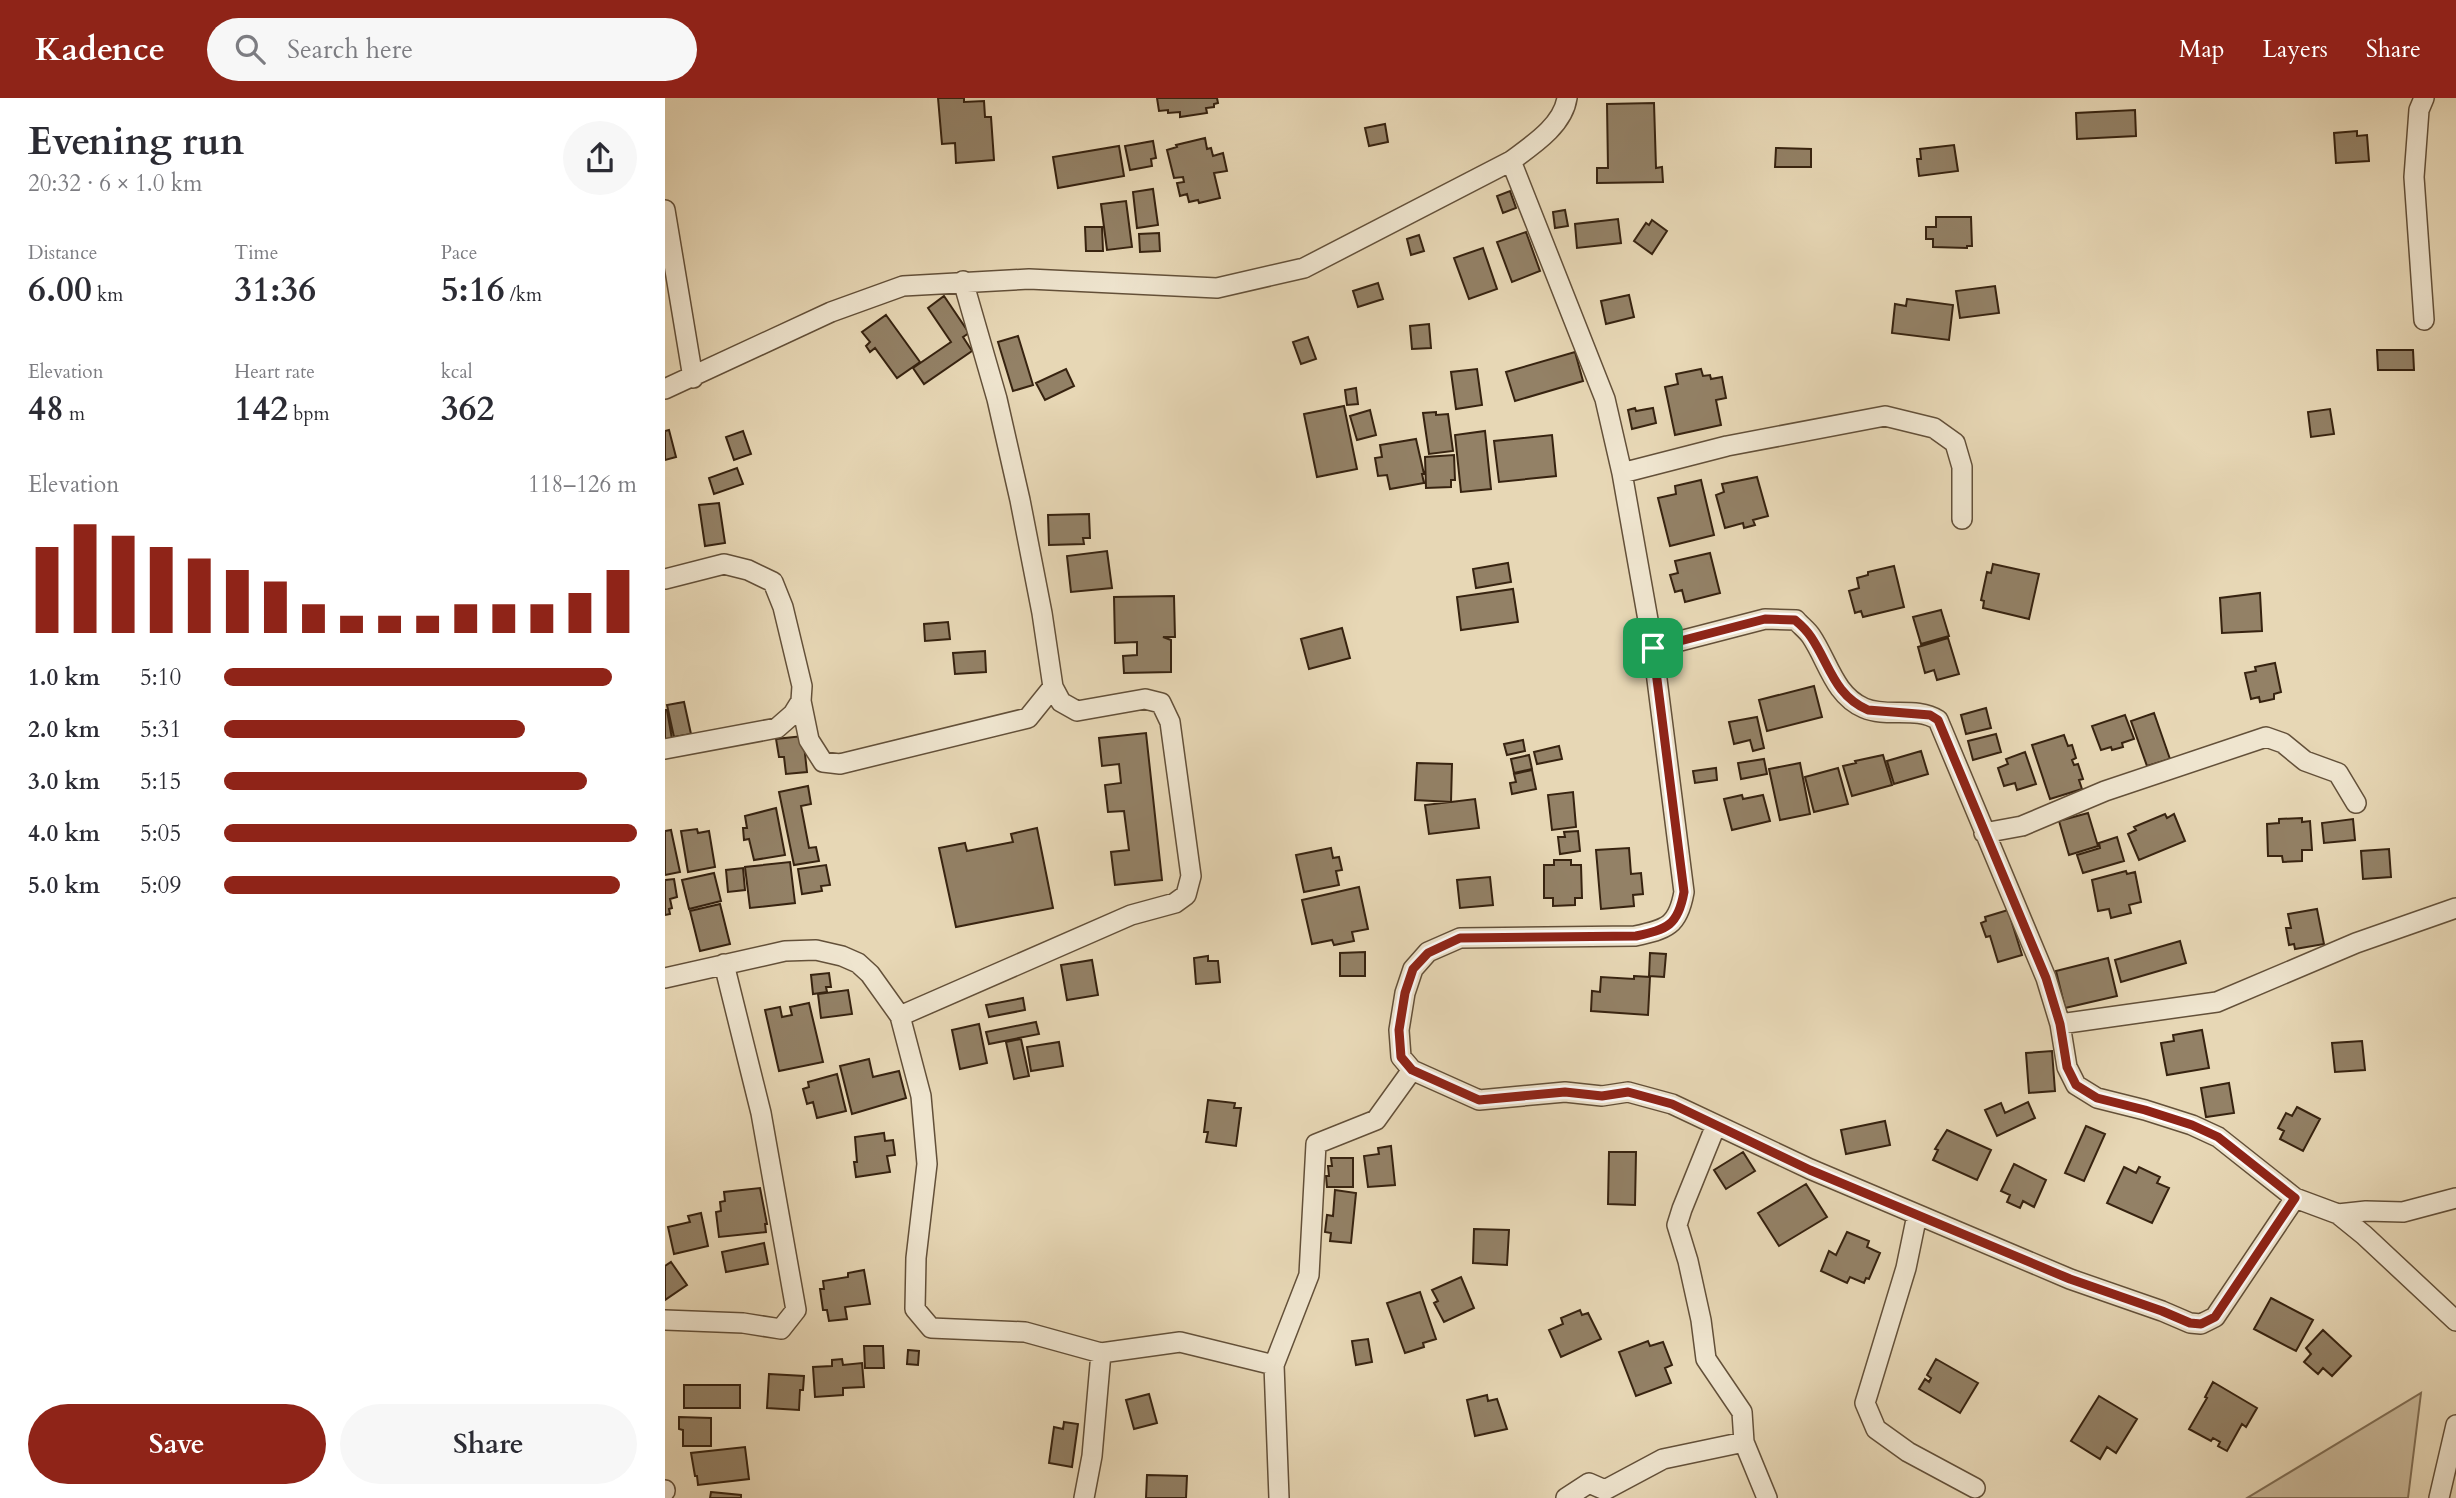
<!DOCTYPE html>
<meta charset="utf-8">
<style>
body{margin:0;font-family:Cardo,serif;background:#f7f7f7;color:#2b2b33;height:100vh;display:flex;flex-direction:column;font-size:26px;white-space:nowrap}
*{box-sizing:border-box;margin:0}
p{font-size:23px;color:#7c7c81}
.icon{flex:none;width:38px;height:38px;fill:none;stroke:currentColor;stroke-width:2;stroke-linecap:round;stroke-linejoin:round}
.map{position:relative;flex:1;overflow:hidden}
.details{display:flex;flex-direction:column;background:#fff;width:665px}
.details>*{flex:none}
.pin{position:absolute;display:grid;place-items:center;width:60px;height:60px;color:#fff;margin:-30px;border-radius:14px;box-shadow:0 4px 10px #0006}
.round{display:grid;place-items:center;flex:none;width:74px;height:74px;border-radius:37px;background:#f7f7f7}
.summary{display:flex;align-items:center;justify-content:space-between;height:119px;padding:0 28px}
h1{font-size:38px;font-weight:700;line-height:52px}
.figures{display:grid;grid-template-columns:repeat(3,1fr);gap:10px;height:119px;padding:7px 28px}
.figures div{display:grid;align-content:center}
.figures b{font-size:35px;font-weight:700}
.figures small{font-size:19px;font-weight:400}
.figures p{font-size:19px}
.chart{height:196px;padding:14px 28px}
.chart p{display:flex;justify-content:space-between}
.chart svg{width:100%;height:126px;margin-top:7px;stroke:#8f2418;stroke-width:6}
.action{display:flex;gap:14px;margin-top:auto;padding:14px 28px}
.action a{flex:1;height:80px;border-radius:42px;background:#8f2418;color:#fff;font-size:28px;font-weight:700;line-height:80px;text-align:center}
.action a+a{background:#f7f7f7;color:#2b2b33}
ul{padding:0 28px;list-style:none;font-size:23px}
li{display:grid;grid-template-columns:112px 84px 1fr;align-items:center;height:52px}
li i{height:18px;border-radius:9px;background:#8f2418}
header{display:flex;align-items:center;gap:42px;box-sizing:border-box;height:98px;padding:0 35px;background:#8f2418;color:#fff}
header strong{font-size:33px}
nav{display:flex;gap:38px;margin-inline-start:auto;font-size:24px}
.search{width:490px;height:63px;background:#f7f7f7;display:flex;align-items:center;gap:18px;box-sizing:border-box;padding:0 24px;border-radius:38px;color:#7c7c81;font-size:26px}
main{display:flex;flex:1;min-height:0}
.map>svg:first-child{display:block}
.green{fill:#c9b899;stroke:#806e54;stroke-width:2}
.building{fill:#938166;stroke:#372310;stroke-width:2}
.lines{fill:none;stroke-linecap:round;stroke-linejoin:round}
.street-casing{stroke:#635039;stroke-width:22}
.street{stroke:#efe5cf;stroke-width:19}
.route-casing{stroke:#fff;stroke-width:14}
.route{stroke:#8f2418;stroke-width:9}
</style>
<header>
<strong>Kadence</strong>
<div class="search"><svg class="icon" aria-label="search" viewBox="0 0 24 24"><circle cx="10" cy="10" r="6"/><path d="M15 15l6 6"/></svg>Search here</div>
<nav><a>Map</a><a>Layers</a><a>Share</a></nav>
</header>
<main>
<section class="details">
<div class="summary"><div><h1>Evening run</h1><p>20:32 · 6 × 1.0 km</p></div><a class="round"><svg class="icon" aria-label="share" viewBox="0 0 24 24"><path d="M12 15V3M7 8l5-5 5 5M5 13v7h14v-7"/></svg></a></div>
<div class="figures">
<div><p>Distance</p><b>6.00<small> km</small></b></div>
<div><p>Time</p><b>31:36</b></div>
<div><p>Pace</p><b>5:16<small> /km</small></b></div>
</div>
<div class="figures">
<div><p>Elevation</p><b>48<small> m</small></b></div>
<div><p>Heart rate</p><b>142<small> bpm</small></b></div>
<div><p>kcal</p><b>362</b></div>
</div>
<div class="chart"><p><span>Elevation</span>118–126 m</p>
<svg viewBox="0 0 160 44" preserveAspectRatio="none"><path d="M5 44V14M15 44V6M25 44V10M35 44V14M45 44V18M55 44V22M65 44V26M75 44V34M85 44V38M95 44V38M105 44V38M115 44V34M125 44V34M135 44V34M145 44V30M155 44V22"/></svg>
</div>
<ul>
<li><b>1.0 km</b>5:10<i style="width:94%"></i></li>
<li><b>2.0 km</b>5:31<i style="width:73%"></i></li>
<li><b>3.0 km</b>5:15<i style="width:88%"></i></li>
<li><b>4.0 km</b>5:05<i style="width:100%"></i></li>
<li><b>5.0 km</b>5:09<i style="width:96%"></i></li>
</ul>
<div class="action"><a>Save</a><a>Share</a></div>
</section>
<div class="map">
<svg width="1791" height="1400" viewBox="0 0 1791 1400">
<rect width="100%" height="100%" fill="#e7d7b5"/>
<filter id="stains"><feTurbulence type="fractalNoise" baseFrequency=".00286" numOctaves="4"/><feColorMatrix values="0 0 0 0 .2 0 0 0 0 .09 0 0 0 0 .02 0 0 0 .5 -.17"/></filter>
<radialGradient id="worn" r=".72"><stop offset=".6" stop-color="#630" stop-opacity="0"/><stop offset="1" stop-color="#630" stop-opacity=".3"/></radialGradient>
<path class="green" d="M1756,1295L1743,1400H1582Z"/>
<path class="building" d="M273,0H299V4L319,3L320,19H326L329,62L291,65L290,45L277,46Z
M492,0H552L553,5L549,6V9L541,10L542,15L515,19V14L503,15V12L494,13Z
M989,5L991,70L997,69L998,84L932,85V70H943L942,6Z
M1470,12L1471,38L1412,41L1411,15Z
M720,26L723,44L704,48L700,30Z
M1692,33V38L1702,37L1704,63L1671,65L1669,35Z
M540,40L542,51L546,50L548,58L558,55L562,73L549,75L555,100L534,105L533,102L524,104L522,96L515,98L512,85L519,84L518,79L509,80L502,52L512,49L511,47Z
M488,43L491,60L486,61L487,68L465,72L460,48Z
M1289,47L1293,73L1254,78L1252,61H1256L1255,51Z
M454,48L459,78L393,90L388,59Z
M1111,50L1146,51V69H1110Z
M488,91L493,127L472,130L468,94Z
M845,93L851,110L838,115L832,98Z
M461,103L467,149L442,152L436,106Z
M900,112L903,128L890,130L888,114Z
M1271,119H1306L1307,148H1302V150L1268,149V141H1261V129H1271Z
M953,121L956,145L912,150L910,126Z
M987,122L1002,133L987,156L969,143L981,125L984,127Z
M420,129H437L438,153H421Z
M861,134L875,173L847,184L832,144Z
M494,135L495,153L475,154L474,136Z
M754,137L759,153L746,157L742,141Z
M818,150L832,191L804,201L789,160Z
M713,185L718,201L693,209L688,193Z
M1330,188L1334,215L1295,220L1291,193Z
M964,197L969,219L941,226L936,203Z
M279,198L304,235L298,239L307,253L259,286L248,270L286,244L263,210Z
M1242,201L1288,207L1284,242L1227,235L1230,206L1241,208Z
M221,217L255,264L232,280L210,250L205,254L201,248L205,244L197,234Z
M764,226L766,250L747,251L745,228Z
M353,238L368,287L348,293L333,244Z
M643,239L651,261L636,266L628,244Z
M1712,252H1748L1749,272H1713Z
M910,254L918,283L850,303L841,274Z
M401,271L409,288L380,302L371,285Z
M812,271L817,307L791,311L786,274Z
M1036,271L1038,278L1045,277L1046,281L1057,279L1061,300L1051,302L1056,327L1010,337L1000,289L1013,286L1011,276Z
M691,290L693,306L682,307L680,292Z
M679,308L692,371L652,379L639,316Z
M970,310L971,313L988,310L991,325L967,331L963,312Z
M1665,311L1669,336L1646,339L1643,314Z
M705,312L711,337L692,342L685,318Z
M771,314V317L783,316L788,353L764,356L758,315Z
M4,332L11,359L0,362V333Z
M78,333L86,356L69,362L61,339Z
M820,333L826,391L796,394L790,337Z
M887,337L891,378L834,384L829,343Z
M751,341L759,376H757L759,385L725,391L722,377L713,378L710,360L717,359L715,347Z
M789,357L790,382H786V389L761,390L760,359Z
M72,370L78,386L49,396L44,380Z
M1092,379L1103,418L1088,422L1090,427L1079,430L1078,425L1060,430L1051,397L1059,394L1057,386Z
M1036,382L1049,437L1005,448L993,400L1011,396L1010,388Z
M54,405L60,445L40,448L34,407Z
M424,416L425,440H418L419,446L384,447L383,417Z
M442,453L447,490L406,494L402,458Z
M1045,455L1055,495L1020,504L1017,492L1010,494L1005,477L1013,475L1010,463Z
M843,465L846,484L811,490L808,471Z
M1328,466L1374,476L1364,521L1318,510L1319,503L1316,502L1322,474L1326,475Z
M1229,468L1239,509L1198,519L1196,513L1190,515L1184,493L1194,490L1192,480L1203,477V474Z
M848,491L853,524L796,532L792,499Z
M1595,495L1597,533L1557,535L1555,500Z
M509,498L510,539H498L506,542V574L459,575L458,558L472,557V544L450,545L449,499Z
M1276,512L1284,538L1256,546L1248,519Z
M283,524L285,541L260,543L259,526Z
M677,530L685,560L644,571L636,541Z
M1283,540L1294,576L1272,582L1269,572L1260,575L1253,549Z
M320,553L321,574L290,576L288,555Z
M1610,565L1616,594L1609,596V601L1595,604L1594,599L1586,601L1580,575L1591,573L1590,569Z
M1149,588L1157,619L1102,633L1094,602Z
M19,604L26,636L9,639L2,607Z
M1321,610L1326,630L1301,636L1296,617Z
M0,612H2L7,641L0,642Z
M1489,615L1505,661L1482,668L1466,623Z
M1460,617L1469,641L1457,645L1458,649L1447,652L1446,649L1436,652L1427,628Z
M1092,619L1099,650L1088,653L1085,642L1069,646L1064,624Z
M481,635L497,782L450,787L446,754L464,752L459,713L443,714L440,687L456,685L454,666L437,668L434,640Z
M1331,636L1336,654L1308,662L1303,643Z
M1399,637L1403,648L1407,647L1411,660L1407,662L1409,667L1413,666L1418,681L1414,682L1417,691L1385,701L1367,647Z
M138,638L142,674L121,676L119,659H114L111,641Z
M858,642L860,653L842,657L839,646Z
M894,648L897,661L872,666L869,654Z
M1256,653L1263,676L1229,686L1222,663Z
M1360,654L1371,686L1352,692L1350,685L1339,688L1333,670L1343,666L1341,661Z
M864,657L867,671L849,675L846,661Z
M1218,657L1227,687L1187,698L1178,668L1191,665L1190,663Z
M1099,661L1102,676L1076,681L1073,665Z
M752,665L787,666L786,704L750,702Z
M1135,665L1145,716L1115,722L1104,671Z
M1051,670L1052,682L1030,685L1028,673Z
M1173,670L1183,706L1149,714L1140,679Z
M867,672L871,691L847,696L845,685L851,684L849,676Z
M143,688L146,706L136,708L144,750L151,749L154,763L129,767L114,694Z
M908,694L911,729L887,732L883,697Z
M1077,697L1078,701L1098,697L1105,723L1067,732L1059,701Z
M810,701L814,730L764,736L760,707Z
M111,710L120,757L89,762L84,741L79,742L78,730H82L80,718Z
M1423,715L1433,748L1404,757L1394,723Z
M1500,716L1502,720L1509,716L1520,743L1474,762L1463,736L1471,732L1469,729Z
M1637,720V724L1645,723L1647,752H1637V763L1618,764L1617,758H1603L1602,726L1614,725V721Z
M1688,721L1690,742L1659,745L1657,725Z
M372,730L388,810L291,829L274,750L300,745L302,753L348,744L346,736Z
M32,731L33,735L44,733L50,769L23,774L16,733Z
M6,732L15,774L0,777V733Z
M913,733L915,753L895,756L893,739H900L899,734Z
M1452,739L1459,763L1418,775L1412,757L1435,750L1434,745Z
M666,750L668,760L674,759L677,772L671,773L674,787L639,794L631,757Z
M964,750L966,776L976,775L978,796L968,797L969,808L936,811L931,752Z
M1724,751L1726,779L1698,781L1696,753Z
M889,762H906V767H916L917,800H910V807L888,808V800H879V767H889Z
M125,764L130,805L85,810L80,769Z
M161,767L165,787L156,788L157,793L137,796L133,771Z
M78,770L80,792L63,794L61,772Z
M1461,773L1462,776L1470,774L1476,804L1464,807L1466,815L1446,820L1444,811L1433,813L1427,782Z
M49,775L56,803L24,811L17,782Z
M825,779L828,807L795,810L792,782Z
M9,781L12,799L5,801L7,810L4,811L5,816L0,817V782Z
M694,789L703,831L687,834L689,843L669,847L667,842L647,846L637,802Z
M55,806L65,846L35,853L25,813Z
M1652,811L1659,846L1630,851L1629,846L1624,847L1621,830H1626L1623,816Z
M1343,812L1357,857L1333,864L1325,838L1321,839L1316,825L1321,823L1320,819Z
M1515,843L1521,865L1456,884L1450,862Z
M700,854V878H675V855Z
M985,855L1001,856L999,879L984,878Z
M543,858V863H553L555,884L531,886L529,860Z
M1443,860L1452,898L1400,910L1391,873Z
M427,862L433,897L402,902L396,867Z
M164,875L166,889H161L162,894L148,896L146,877Z
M969,878L985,879L983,917L926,913L927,893L935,894L936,879L969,881Z
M183,892L187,916L156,920L153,896Z
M358,900L360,912L324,919L321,907Z
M144,905L158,964L114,973L100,912L115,909L117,919L127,917L125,909Z
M371,924L374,936L324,946L321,934Z
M314,926L322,965L295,971L287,932Z
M1537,932L1544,970L1502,977L1496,945L1509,943L1508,937Z
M356,941L364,978L349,981L341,944Z
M1697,943L1700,972L1670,974L1667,945Z
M394,944L398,968L366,973L362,949Z
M1387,953L1390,993L1364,995L1361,955Z
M204,961L208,979L234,973L241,1000L187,1016L175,968Z
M172,976L181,1013L152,1020L148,1004L142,1006L138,991L144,989L143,984Z
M1564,985L1569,1015L1541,1019L1536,990Z
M543,1002L570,1005L569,1010H576L571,1048L541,1044L543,1034H539Z
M1363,1004L1370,1020L1332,1038L1320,1012L1336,1005L1340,1015Z
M1632,1009L1655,1021L1638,1053L1615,1041L1619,1033L1613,1030L1621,1015L1627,1018Z
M1220,1023L1225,1047L1181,1056L1176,1032Z
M1421,1028L1440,1036L1419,1083L1400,1075Z
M1282,1032L1326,1052L1312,1082L1268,1062L1273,1052L1270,1051Z
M219,1035L220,1043L228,1042L230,1057L222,1058L225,1074L191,1079L189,1064H192L190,1039Z
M726,1048L730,1087L703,1089L699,1058L714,1056L713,1050Z
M944,1054H971L970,1107L943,1106Z
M1078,1054L1090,1073L1061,1091L1049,1072Z
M666,1060H688V1089H662L661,1078H664L663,1068H667Z
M1349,1066L1381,1082L1369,1109L1358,1103L1355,1110L1342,1104L1345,1097L1336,1093Z
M1459,1069L1471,1075L1474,1069L1495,1079L1492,1085L1504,1090L1487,1125L1442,1105Z
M1141,1086L1162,1119L1114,1148L1093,1115Z
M95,1090L102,1126H100L101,1134L54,1139L51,1114L56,1113L55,1104L60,1103L59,1094Z
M670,1092L691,1095L686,1145L665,1143L666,1135L660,1134L662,1117L668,1118Z
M36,1115L43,1148L9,1156L3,1129L25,1124L23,1118Z
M809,1131L844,1132L842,1167L808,1165Z
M1182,1134L1204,1143L1202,1149L1215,1155L1204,1181L1201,1180L1199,1185L1185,1179L1182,1185L1156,1173L1164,1153L1171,1157Z
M99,1145L103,1166L61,1174L57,1154Z
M6,1164L22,1187L0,1202V1168Z
M199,1172L205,1206L180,1209L182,1221L164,1223L162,1212H158L155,1191H159L158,1183L183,1179V1175Z
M796,1179L809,1210L779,1224L769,1205L773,1203L767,1192Z
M755,1194L771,1241L758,1245L759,1249L740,1255L722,1205Z
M1606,1200L1648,1222L1631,1253L1589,1231Z
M915,1212L917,1217L923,1215L936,1241L896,1259L884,1232L898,1226L896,1220Z
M1658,1232L1686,1258L1667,1278L1658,1270L1653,1276L1639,1264L1646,1256L1641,1250Z
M703,1241L707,1264L691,1267L687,1243Z
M983,1243L985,1248L998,1244L1007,1267L1000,1270L1006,1285L971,1298L954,1254Z
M199,1248H218L219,1270H200Z
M243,1252L254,1253L253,1267L242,1266Z
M177,1261L178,1267L197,1265L199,1289L178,1290V1297L150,1299L148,1269L167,1268V1262Z
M1271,1261L1313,1285L1295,1315L1254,1291L1260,1281L1264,1284L1266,1280L1262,1277Z
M104,1276L139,1278L138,1292H135L134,1312L102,1310Z
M1548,1284L1592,1310L1581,1329L1577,1326L1562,1353L1553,1348L1555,1344L1548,1340L1546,1343L1524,1331L1542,1300L1540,1299Z
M19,1287H75V1310H19Z
M484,1296L492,1325L469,1331L461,1302Z
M822,1297L823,1303L832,1301L842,1331L810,1338L802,1302Z
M1434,1298L1472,1321L1451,1355L1442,1349L1435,1361L1406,1343Z
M14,1319L46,1320V1348H18V1332L14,1331Z
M399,1324L413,1326L407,1369L384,1365L389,1329L398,1331Z
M80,1349L84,1381L33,1387L32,1378H30L26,1355Z
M482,1377L522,1378L521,1400H481Z
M46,1394L76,1397V1400H45Z"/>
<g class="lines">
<g class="street-casing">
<path id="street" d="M1759,0L1754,12L1749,79L1759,222
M846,63L940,301L957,375L988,550L1019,794C1013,828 1002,831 970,838L795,840L763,854L748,871L740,895L734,932L736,959L747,972L814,1002L900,994L937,998L963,994L1007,1006L1145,1071L1405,1181L1497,1213L1525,1225L1536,1226L1550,1219L1630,1100L1673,1116L1701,1113L1738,1114L1791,1100
M0,112L28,280
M0,291L166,214L238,188L364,181L552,190L639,170L846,63C866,48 898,28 902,0
M957,375L1062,348L1220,318L1269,330L1290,345L1297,369V421
M0,481L59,466L83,472L108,484L118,509L137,588L136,603L128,616L112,630L0,651
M988,550L1100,521L1131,522C1135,527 1142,532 1146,538C1163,563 1169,597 1199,610C1222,620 1251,608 1273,622L1381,880L1395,926L1402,969L1411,987L1432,1000L1480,1012L1527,1027L1553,1039L1630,1100
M136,603L144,642L158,664L175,666L363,620L388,589
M1319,735L1357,728L1440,693L1601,639L1618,645L1640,663L1673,675L1691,705
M0,880L120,853L151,852L177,858L193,865L205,876L235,918L256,998L262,1066L251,1160L250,1211L266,1230L360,1234L436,1255L515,1244L609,1267
M235,918L466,817L510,805L521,797L526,778L505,624L496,605L480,601L412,613L396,604L388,589L377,515L355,402L332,301L298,183
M1395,926L1552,904L1691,845L1791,810
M1051,1027L1017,1111L1012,1127L1023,1163L1036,1222L1041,1261L1077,1314L1079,1344L1102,1400
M1673,1116L1699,1137L1791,1223
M1252,1117L1241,1170L1200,1305L1211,1331L1243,1354L1310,1390
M0,1222L78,1225L116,1231L131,1212L96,1015L59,866
M0,1392V1393
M419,1400L427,1358L436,1255
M614,1400L609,1267L644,1177L651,1046L711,1022L747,972
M901,1400L924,1385L940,1392L998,1361L1079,1344
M1774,1400L1791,1327"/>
</g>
<use href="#street" class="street"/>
</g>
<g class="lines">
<g class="route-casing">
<path id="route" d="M1100,521L1130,522C1136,527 1142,533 1146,539C1165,567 1169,597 1203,612L1265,617L1273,622L1381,880L1395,926L1402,969L1411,987L1432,1000L1480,1012L1527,1027L1553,1039L1630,1100L1550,1219L1536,1226L1525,1225L1497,1213L1405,1181L1145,1072L1007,1006L963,994L937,998L900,994L814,1002L747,972L736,959L734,932L740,895L748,871L763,855L795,840L971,838C1002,831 1013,828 1019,794L988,550Z"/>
</g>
<use href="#route" class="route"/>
</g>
<rect width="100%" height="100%" filter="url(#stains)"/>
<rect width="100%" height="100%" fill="url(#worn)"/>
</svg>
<div class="pin" style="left:988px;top:550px;background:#1e9e55"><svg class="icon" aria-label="arrive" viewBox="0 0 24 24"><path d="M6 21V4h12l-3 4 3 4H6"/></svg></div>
</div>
</main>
